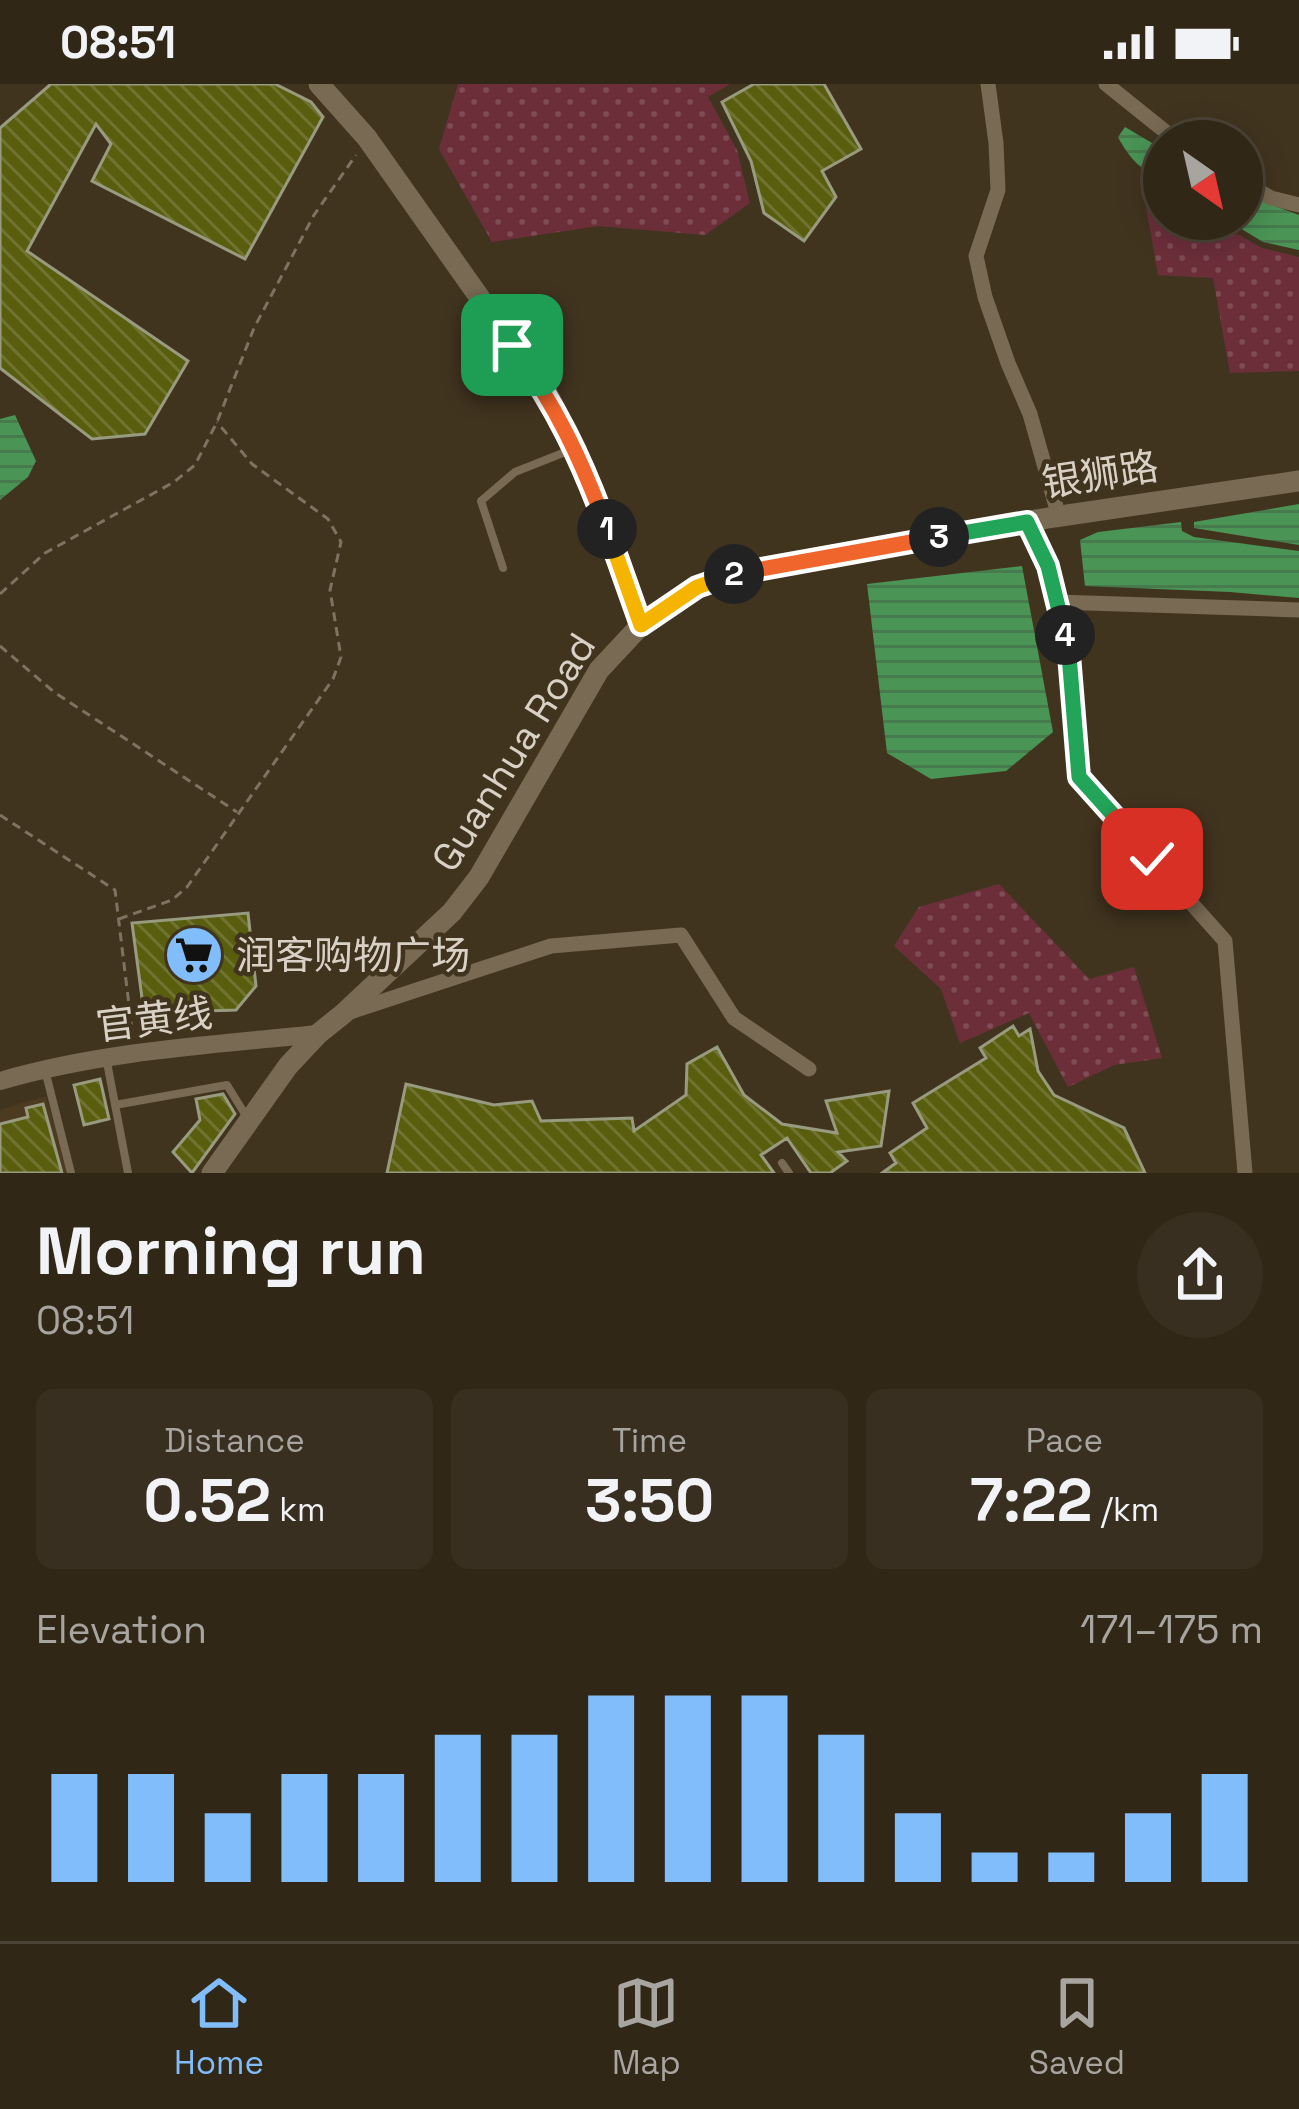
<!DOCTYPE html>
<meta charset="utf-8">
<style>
body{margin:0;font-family:"Space Grotesk","Noto Sans SC",sans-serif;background:#392f20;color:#f1f3f6;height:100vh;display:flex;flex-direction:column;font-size:45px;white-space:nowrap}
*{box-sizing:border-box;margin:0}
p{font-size:39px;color:#a8a5a1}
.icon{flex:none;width:66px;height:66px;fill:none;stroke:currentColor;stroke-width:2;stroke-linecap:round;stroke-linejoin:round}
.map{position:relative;height:1089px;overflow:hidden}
.panel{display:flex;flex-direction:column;background:#312717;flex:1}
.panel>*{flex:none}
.needle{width:78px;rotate:146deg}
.buttons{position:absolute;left:1143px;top:36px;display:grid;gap:24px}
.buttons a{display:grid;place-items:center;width:120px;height:120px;border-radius:50%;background:#312717;box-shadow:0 6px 30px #0003,0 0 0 3px #4c4436;font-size:60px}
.pin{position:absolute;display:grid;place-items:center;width:102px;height:102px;color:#fff;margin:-51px;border-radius:24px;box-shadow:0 6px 18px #0006}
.km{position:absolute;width:60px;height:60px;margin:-30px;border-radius:50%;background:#222;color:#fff;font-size:33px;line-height:60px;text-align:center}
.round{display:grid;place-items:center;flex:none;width:126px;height:126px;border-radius:63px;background:#392f20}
.headline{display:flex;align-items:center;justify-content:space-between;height:204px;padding:0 36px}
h1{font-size:66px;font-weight:700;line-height:90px}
.figures{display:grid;grid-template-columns:repeat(3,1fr);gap:18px;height:204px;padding:12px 36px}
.figures div{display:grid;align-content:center;border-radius:18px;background:#392f20;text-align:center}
.figures b{font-size:60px;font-weight:700}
.figures small{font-size:33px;font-weight:400}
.figures p{font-size:33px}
.chart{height:336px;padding:24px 36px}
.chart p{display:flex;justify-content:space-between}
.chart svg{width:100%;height:216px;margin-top:12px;stroke:#80bdfa;stroke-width:6}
.status{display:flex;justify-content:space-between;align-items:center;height:84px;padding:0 60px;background:#312717;direction:ltr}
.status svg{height:33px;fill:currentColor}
.tabs{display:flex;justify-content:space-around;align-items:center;height:168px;border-top:3px solid #4c4436;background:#312717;font-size:33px;color:#a8a5a1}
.tabs a{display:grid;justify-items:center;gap:6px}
.tabs .selected{color:#80bdfa}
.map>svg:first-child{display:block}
.built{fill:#4c3b20}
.grass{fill:url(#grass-dots)}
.water{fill:url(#water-rules)}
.building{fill:url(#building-back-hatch);stroke:#989b80;stroke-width:3}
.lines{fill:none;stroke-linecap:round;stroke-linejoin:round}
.path{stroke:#7e7362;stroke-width:3;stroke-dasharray:9 6;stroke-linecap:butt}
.service{stroke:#786a53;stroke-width:8}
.minor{stroke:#786a53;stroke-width:15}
.tertiary{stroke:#786a53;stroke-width:18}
.secondary{stroke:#786a53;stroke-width:21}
.split-1-casing{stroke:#fff;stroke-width:24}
.split-2-casing{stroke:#fff;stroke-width:24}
.split-3-casing{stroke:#fff;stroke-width:24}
.split-4-casing{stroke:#fff;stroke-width:24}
.split-5-casing{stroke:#fff;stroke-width:24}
.split-6-casing{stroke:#fff;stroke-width:24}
.split-1{stroke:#f0652b;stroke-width:15}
.split-2{stroke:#f5b400;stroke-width:15}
.split-3{stroke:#f0652b;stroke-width:15}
.split-4{stroke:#22a559;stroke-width:15}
.split-5{stroke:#22a559;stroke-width:15}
.split-6{stroke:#f5b400;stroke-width:15}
.labels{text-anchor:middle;stroke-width:9;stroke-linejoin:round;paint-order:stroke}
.street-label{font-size:39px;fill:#d9d1c5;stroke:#41341f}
.poi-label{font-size:39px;fill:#d9d1c5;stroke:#41341f;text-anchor:start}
</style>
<div class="status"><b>08:51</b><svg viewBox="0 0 49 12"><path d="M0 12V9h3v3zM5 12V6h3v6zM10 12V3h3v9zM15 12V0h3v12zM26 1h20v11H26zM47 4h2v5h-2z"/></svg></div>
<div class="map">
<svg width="1299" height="1089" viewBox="0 0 1299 1089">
<defs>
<pattern id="grass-dots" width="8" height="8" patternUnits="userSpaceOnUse" patternTransform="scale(3)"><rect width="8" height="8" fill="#6c2f3a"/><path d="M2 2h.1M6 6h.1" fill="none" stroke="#804c55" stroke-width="1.8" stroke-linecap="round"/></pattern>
<pattern id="water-rules" width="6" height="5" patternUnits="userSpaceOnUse" patternTransform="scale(3)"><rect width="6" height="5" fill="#4a9455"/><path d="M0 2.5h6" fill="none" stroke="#477a4d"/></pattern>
<pattern id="building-back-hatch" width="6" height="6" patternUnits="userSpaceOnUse" patternTransform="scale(3)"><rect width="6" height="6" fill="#595e0f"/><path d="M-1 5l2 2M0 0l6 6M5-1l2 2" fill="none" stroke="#707430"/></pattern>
</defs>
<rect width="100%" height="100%" fill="#41341f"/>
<path class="built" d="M46,1012L69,1089H0V1026Z"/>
<path class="grass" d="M458,0H730L708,13L737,66L750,119L705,151L599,142L492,158L439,65Z
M1141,94L1164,108V135H1211L1262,164L1299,173V287L1230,289L1213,194L1158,191Z
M999,800L1089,895L1134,883L1162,974L1114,981L1068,1003L1029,929L960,959L941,905L894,862L919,823Z"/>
<path class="water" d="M1125,43L1164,66V99C1142,86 1130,76 1118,53Z
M1242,110L1299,131V166L1263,158L1225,135H1242Z
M15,331L36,377L28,393L0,416V335Z
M1299,420V461L1194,444V438Z
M1181,438L1182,447L1194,453L1299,467V514L1230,508L1085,502L1080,456L1098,448Z
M1022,482L1053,648L1006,687L931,695L887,669L867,500Z"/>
<path class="building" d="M51,0H275L311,18L323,33L245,175L92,97L111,60L96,40L27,167L188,277L145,350L92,355L0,284V44Z
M754,0H824L861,65L822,87L836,113L804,157L764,129L751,77L722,18Z
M248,829L256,902L236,926L144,929L132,839Z
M1013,942L1019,952L1030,945L1038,987L1054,1011L1124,1044L1145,1089H882L896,1079L890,1069L927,1044L913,1019L986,974L980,964Z
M717,963L744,1011L782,1040L837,1049L826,1017L889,1007L881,1062L838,1068L847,1077L830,1089H811L787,1054L761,1071L774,1089H387L406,1000L494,1021L532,1017L541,1037L632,1034L634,1047L686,1011L687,980Z
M100,995L109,1035L84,1041L74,1001Z
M223,1010L235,1030L192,1089L173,1068L200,1036L196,1015Z
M43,1020L62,1089H0V1040L28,1033L26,1024Z"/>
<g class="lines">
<path class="path" d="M0,510L45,469L174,398L195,381L217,338L254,244L314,131L356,71
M0,562L54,608L237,728
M0,731L115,806L133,954
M119,835L172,816L187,803L333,595L341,573L330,506L341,458L328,435L252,380L217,338"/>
<path class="service" d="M503,484L481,417L515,388L573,365
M106,973L128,1089
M45,986L71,1089
M115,1021L227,1001L248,1035
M782,1079L789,1089"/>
<path class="minor" d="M988,0L996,59L998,106L976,172L985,213L1008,279L1030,330L1059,433
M1106,0L1177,57
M1242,97L1271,114L1299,121
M1027,438L1048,482L1069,571L1079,693L1225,857L1245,1089
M1057,518L1299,526
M350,928L551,862L681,851L734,934L809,985"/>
<path class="tertiary" d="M0,997C103,967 211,961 318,950"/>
<path class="secondary" d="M319,0L367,54L547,309L585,386L641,541
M212,1089L288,982L318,950L343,930L452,828L479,793L599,586L641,541L697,503L745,486L1054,433L1299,397"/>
</g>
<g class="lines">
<g class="split-1-casing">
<path id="split-1" d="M512,261C556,322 581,374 607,445"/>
</g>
<g class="split-2-casing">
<path id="split-2" d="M607,445L641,541L697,503L734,490"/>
</g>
<g class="split-3-casing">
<path id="split-3" d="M734,490L939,453"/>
</g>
<g class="split-4-casing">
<path id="split-4" d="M939,453L1027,438L1048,482L1065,551"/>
</g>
<g class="split-5-casing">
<path id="split-5" d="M1065,551L1069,571L1079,693L1123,742"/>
</g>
<g class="split-6-casing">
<path id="split-6" d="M1123,742L1152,775"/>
</g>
<use href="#split-1" class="split-1"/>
<use href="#split-2" class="split-2"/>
<use href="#split-3" class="split-3"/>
<use href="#split-4" class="split-4"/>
<use href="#split-5" class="split-5"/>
<use href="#split-6" class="split-6"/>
</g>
<defs>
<g id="supermarket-disc" transform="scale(3)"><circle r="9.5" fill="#80bdfa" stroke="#41341f"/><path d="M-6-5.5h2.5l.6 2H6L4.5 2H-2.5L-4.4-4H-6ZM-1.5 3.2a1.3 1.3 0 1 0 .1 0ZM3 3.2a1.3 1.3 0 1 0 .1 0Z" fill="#111"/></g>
</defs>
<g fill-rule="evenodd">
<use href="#supermarket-disc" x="194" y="871"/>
</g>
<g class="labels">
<g class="street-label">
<text transform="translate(1100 390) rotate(-9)" y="14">银狮路</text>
<text transform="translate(513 668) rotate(-58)" y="14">Guanhua Road</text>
<text transform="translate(154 935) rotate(-7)" y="14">官黄线</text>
</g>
<g class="poi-label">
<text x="236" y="885">润客购物广场</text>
</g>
</g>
</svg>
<div class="buttons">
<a><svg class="needle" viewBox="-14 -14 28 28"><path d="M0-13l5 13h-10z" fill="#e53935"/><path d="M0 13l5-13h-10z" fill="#a8a5a1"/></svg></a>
</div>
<div class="pin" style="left:512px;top:261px;background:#1e9e55"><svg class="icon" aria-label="arrive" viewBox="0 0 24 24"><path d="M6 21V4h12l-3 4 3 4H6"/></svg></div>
<div class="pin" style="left:1152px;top:775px;background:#d93025"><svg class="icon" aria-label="check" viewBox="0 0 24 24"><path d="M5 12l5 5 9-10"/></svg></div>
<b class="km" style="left:607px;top:445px">1</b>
<b class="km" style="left:734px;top:490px">2</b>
<b class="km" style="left:939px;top:453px">3</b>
<b class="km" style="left:1065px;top:551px">4</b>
</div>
<section class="panel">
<div class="headline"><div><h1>Morning run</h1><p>08:51</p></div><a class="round"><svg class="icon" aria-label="share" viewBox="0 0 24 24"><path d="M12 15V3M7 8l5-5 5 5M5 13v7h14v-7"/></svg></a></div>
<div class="figures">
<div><p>Distance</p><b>0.52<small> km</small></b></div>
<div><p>Time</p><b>3:50</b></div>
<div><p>Pace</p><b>7:22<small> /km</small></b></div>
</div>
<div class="chart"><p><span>Elevation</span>171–175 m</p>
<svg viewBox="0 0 160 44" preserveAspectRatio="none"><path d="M5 44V22M15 44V22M25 44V30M35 44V22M45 44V22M55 44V14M65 44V14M75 44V6M85 44V6M95 44V6M105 44V14M115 44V30M125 44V38M135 44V38M145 44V30M155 44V22"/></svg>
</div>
</section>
<nav class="tabs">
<a class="selected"><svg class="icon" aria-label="home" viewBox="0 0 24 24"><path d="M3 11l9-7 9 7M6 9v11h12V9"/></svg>Home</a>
<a><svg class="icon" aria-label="map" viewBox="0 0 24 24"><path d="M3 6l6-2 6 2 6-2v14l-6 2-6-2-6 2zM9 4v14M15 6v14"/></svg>Map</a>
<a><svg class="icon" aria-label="saved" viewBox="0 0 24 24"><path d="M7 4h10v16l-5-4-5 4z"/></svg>Saved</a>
</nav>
